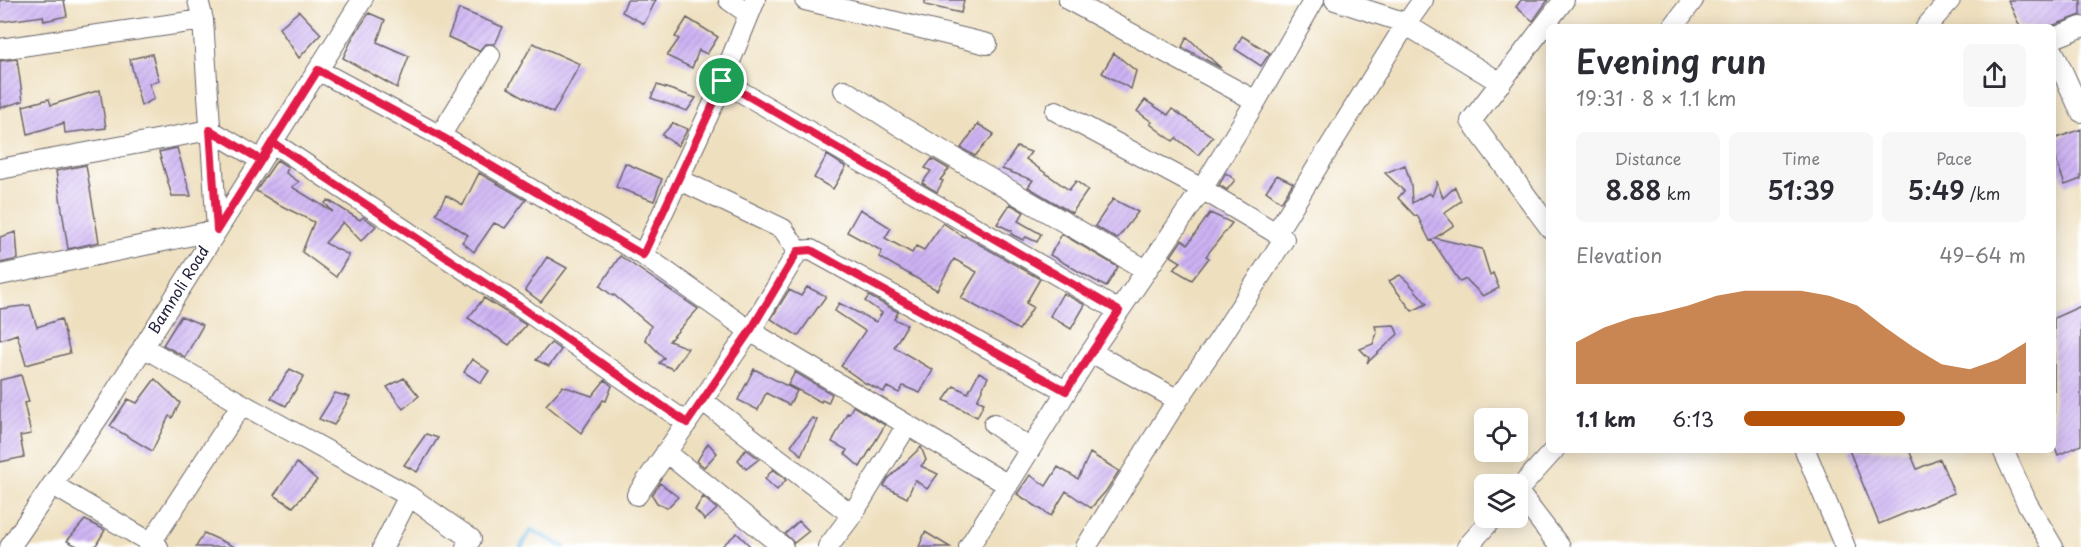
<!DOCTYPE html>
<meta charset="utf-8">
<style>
body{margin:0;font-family:"Playpen Sans",sans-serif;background:#f7f7f7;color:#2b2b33;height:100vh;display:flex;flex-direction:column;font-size:22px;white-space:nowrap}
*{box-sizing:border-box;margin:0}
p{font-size:20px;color:#7c7c81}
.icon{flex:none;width:33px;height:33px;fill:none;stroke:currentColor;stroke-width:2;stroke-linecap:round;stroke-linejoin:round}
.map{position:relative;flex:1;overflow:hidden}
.sheet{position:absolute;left:1546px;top:24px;width:510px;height:429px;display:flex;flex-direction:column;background:#fff;border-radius:9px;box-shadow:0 3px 15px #0003}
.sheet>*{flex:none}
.buttons{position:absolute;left:1474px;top:408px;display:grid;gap:12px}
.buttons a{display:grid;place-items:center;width:54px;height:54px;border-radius:9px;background:#fff;box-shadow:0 3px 15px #0003;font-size:30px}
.pin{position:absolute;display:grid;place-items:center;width:51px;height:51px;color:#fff;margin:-26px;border:3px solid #fff;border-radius:50%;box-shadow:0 2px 6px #0007}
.round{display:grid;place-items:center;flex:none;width:63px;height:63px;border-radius:9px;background:#f7f7f7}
.overview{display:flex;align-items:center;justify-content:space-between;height:102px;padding:0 30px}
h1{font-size:33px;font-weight:600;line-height:45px}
.metrics{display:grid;grid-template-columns:repeat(3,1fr);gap:9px;height:102px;padding:6px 30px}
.metrics div{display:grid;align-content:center;border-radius:9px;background:#f7f7f7;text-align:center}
.metrics b{font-size:26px;font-weight:600}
.metrics small{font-size:16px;font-weight:400}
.metrics p{font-size:16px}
.chart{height:168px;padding:12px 30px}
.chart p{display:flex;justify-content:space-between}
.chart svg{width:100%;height:108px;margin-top:6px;fill:#b45309;opacity:.7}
ul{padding:0 30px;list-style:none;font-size:20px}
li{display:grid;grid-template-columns:96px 72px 1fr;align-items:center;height:45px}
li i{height:15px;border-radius:8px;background:#b45309}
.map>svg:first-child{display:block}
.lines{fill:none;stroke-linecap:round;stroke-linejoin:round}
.stream{stroke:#64b5df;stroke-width:4.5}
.building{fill:url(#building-hatch)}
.minor-casing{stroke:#696469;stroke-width:22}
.minor{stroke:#fff;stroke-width:20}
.route-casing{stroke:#fff;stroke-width:12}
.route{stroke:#e11d48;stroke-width:8}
.labels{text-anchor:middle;stroke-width:5;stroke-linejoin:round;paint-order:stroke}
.street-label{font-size:15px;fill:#22223b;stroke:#fff}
</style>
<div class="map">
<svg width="2081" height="547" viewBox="0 0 2081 547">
<defs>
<pattern id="building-hatch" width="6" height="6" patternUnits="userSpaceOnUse" patternTransform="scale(1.5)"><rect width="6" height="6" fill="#cdb2f3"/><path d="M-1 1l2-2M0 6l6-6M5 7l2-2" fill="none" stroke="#b099d1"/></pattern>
</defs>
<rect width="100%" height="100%" fill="#fff"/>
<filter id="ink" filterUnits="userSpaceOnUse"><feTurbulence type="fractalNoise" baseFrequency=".0167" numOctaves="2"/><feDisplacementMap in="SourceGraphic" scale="12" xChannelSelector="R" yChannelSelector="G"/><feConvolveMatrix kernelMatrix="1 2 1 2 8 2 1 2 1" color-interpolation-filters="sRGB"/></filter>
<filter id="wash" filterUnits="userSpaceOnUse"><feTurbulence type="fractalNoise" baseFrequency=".008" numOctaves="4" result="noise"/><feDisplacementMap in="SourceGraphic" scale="24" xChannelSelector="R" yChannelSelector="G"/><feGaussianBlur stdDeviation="1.35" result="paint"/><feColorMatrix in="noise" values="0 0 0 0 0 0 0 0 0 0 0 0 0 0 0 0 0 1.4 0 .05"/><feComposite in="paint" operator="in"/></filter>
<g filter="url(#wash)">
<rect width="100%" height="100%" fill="#eedfbe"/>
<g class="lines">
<path class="stream" d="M521,547L531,530L564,547"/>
</g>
<g id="blocks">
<path class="building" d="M0,0H64L67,16L44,21L43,16L0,22Z
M627,0H656L644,24L622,12Z
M925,0H964L961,13L925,5Z
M1521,0H1548L1533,21L1516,7Z
M2008,0H2081V15L2049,27H2020Z
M459,9L503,27L495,44H485L479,51L448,37Z
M299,11L321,34L299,58L279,28Z
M369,13L385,20L377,42L409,56L397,88L343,58L353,37Z
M687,18L718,37L707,54L699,50L692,68L667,56L679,39L675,37Z
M1242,36L1270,53L1261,66L1235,49Z
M1187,37L1221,68L1182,47Z
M533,43L580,64L553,113L508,88Z
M1114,53L1136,71L1131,89L1102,73Z
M152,54L159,81L149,83L154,99L141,106L130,59Z
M17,59L23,101L0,108V61Z
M657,85L696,98L687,111L651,98Z
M100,90L106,128L65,133L64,123L28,134L23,106L49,99L51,105Z
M1145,100L1168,115L1172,109L1213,137L1198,155L1176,138L1173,141L1162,133L1150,124L1152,122L1137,111Z
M673,123L688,129L678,146L662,135Z
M978,124L994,134L975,156L961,148Z
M2081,129V179L2065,185L2054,154V139Z
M1017,147L1031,152L1026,159L1069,190L1076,181L1088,190L1072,213L1028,187L1033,180L1002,169Z
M177,148L191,196H172L159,152Z
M827,155L846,167L833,189L814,178Z
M932,159L949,169L940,180L943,181L937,192L922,183L931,171L925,168Z
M277,160L288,167L286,173L299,182L292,187L333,212L325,203L328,200L360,220L363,217L376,226L361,241L343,222L325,243L349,255L336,277L302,252L314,222L276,203L256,191Z
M625,163L662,179L654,201L616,187Z
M86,165L99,242L68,249L56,171Z
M1405,165L1411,185L1412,203L1429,193L1432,196L1437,182L1443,198L1455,187L1461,201L1444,213L1454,225L1435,238L1482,249L1490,275L1493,273L1499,288L1483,296L1466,279L1460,282L1432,240L1430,241L1417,215L1415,216L1398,198L1404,191L1385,173Z
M479,173L526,200L505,228L494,223L474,252L462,242L468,235L436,214L446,195L463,205Z
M1226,173L1235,180L1227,190L1219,185Z
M1277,175L1293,183L1281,202L1266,191Z
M1113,199L1138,212L1117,239L1095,226Z
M1010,204L1024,212L1018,221L1041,234L1037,242L1026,237L1023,240L1011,234L1012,231L997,224Z
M860,209L891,228L885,238L912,253L916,246L924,250L943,223L964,237L965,236L1040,279L1026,303L1033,307L1019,330L961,298L977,272L954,259L937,290L879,257L882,251L847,232Z
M1210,213L1232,223L1206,256L1209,258L1192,280L1173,269L1181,262L1171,256L1182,240L1188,244Z
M16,232L18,259L0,263V237Z
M1062,234L1118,267L1106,287L1050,255Z
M620,256L698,309L669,341L688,348L673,369L659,363L664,358L645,339L651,326L614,295L613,296L600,286Z
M547,257L567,268L541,302L525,290Z
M1400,275L1409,283L1427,304L1412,311L1389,281Z
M807,287L826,296L798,336L771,319L789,290L801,296Z
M1063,293L1085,305L1071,329L1050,316Z
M869,296L898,312L894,319L907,325L894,347L933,370L920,393L903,386L899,393L887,387L884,392L865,383L841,366L865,331L835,311L839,303L876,322L882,313L865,301Z
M484,298L526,325L509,345L468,318Z
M30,305L37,327L61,319L70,353L26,365L17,334L0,340V309Z
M2081,306V445L2058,455L2054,445V318Z
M181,316L203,325L185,357L163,345Z
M1394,325L1398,334L1367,363L1369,358L1360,349L1373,344L1377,333L1375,326Z
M551,343L561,350L549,366L536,360Z
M472,359L489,371L481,383L464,372Z
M290,369L304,376L286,406L271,398Z
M754,369L797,391L789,405L766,393L758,410L738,400Z
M795,372L832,394L828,403L822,400L821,402L788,385Z
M979,372L988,377L977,400L984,403L977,417L944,400L954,386L968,393Z
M21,375L29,402L24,403L31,434L20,436L24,457L0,462V380Z
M404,378L419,396L403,409L387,387Z
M155,379L180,403L172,418L169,416L152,451L110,426L128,399L137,403Z
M605,380L612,386L606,401L603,400L581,433L546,405L563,386L592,396Z
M335,393L350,397L334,425L319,419Z
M853,406L885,425L860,467L845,454L847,450L832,442L847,413L849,414Z
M812,418L817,420L801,455L791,445Z
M426,434L438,438L417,472L404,465Z
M708,443L717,453L704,467L697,461Z
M921,447L926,460L921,466L938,474L927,489L915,480L907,498L884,486L888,479Z
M746,449L759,459L746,469L738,460Z
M1849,450H1909L1917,469L1940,459L1954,493L1879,524Z
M1090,453L1119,471L1106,491L1091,508L1066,491L1051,516L1017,494L1030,475L1046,486L1058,467L1078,479Z
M297,463L317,480L293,507L274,495Z
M773,469L786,480L777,490L765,479Z
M660,483L678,497L667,508L657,503L652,495Z
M703,497L717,509L705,520L695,510Z
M85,520L105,530L95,547H79L67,541Z
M799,521L809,531L794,543L785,534Z
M925,532L950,547H919Z
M204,533L235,547H196Z
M737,533L751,547H721Z"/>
</g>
</g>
<g filter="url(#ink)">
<use href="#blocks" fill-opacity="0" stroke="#696469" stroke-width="1.5"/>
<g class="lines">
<g class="minor-casing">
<path id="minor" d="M729,0L749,14
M755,0L722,81L1119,311
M805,0L987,44
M1069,0L1256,101
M1335,0L1400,21L1501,83
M1673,27L1693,0
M1926,27L1950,0
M2054,38L2081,27
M0,49L203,20
M2054,53L2081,112
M318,70L444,138L643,255
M722,81L717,96L643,255L750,331L1008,485
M844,90L900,126L1146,270
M1056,111L1202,189L1091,352L1178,400
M440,136L490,55
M272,142L518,305L687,423
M0,169L210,130L261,160
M678,179L783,229L798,251
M1550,228L1471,121L1564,0
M1276,233L1202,189L1256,101L1314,0
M798,251L811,250L1066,391
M0,275L217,230L203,20L198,0
M143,347L242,404L409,496L471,539L466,547
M702,400L852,515L907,425
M994,424L1030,449
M1805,450L1845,547
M2003,450L2027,503L2053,547
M666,452L783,547
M53,485L158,547
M1518,490L1554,450
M1518,492L1560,547
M637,495L752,328L798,251
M10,547L110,400L362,0
M148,547L242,404
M383,547L409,496
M828,547L852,515
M969,547L1091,352
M1086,547L1171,410L1221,337L1284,239L1276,233L1406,24L1423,0
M1467,547L1493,518"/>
</g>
<use href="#minor" class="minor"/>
</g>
</g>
<g class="lines" filter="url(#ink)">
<g class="route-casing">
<path id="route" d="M722,81L717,96L643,255L444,138L318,70L217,230L210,130L261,160L272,142L518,305L687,423L752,328L798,251L811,250L1066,391L1119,311L722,81"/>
</g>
<use href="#route" class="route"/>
</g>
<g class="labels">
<g class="street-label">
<text transform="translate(179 290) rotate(-58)" y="5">Bamnoli Road</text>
</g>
</g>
</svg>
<div class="buttons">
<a><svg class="icon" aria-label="locate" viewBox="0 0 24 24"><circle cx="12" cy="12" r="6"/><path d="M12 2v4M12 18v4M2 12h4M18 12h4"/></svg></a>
<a><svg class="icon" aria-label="layers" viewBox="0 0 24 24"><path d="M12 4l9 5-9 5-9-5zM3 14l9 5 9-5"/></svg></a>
</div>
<div class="pin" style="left:722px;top:81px;background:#1e9e55"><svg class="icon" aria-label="arrive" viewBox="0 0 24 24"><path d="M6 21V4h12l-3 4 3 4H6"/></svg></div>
<section class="sheet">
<div class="overview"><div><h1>Evening run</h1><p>19:31 · 8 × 1.1 km</p></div><a class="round"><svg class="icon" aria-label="share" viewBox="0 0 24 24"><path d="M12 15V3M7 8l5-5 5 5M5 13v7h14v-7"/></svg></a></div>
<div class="metrics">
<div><p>Distance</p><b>8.88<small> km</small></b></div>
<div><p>Time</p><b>51:39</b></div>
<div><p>Pace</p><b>5:49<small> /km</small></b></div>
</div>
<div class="chart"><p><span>Elevation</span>49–64 m</p>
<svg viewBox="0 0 160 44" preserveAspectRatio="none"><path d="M0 44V27L10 21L20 17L30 15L40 12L50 8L60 6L70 6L80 6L90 8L100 12L110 21L120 29L130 36L140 38L150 34L160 27V44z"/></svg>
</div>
<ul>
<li><b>1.1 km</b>6:13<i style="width:57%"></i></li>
</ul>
</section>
</div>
